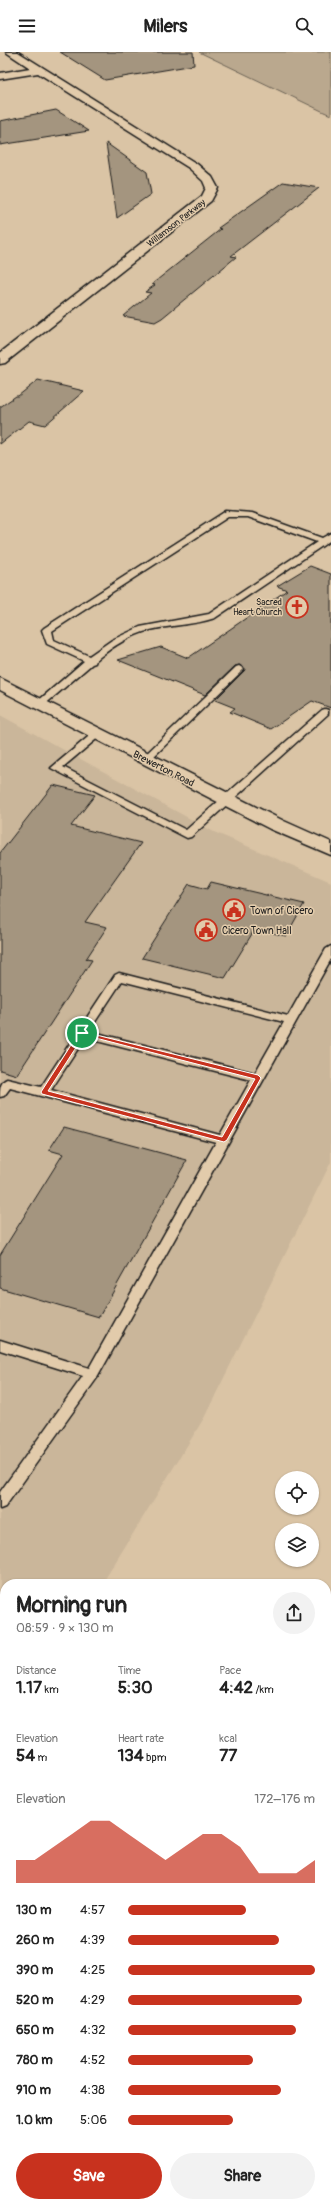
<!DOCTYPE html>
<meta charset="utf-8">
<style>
body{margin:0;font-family:Pangolin,sans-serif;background:#f2f2f2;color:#222;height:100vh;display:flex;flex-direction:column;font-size:15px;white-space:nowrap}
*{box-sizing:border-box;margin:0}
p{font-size:13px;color:#767676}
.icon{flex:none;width:22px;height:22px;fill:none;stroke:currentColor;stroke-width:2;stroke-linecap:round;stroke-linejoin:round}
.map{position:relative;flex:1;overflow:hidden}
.panel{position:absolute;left:0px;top:1527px;width:331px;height:628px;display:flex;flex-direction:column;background:#fff;border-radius:16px 16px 0 0;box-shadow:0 1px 3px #0004}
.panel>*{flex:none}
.fabs{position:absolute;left:275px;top:1419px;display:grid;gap:8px}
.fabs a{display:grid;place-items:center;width:44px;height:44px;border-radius:50%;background:#fff;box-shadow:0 1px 3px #0004;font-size:20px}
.pin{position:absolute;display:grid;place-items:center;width:34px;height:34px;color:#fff;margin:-17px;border:2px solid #fff;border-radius:50%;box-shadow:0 1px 4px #0007}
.round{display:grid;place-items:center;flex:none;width:42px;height:42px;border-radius:21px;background:#f2f2f2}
.summary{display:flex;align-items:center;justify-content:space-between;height:68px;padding:0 16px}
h1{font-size:22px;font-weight:700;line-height:30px}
.metrics{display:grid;grid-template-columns:repeat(3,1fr);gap:6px;height:68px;padding:4px 16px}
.metrics div{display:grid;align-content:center}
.metrics b{font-size:17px;font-weight:700}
.metrics small{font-size:11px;font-weight:400}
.metrics p{font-size:11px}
.chart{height:112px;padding:8px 16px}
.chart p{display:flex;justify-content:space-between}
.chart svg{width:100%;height:72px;margin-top:4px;fill:#c8321e;opacity:.7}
.primary-button{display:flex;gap:8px;margin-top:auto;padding:8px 16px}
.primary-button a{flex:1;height:46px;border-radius:24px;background:#c8321e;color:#fff;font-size:16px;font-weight:700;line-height:46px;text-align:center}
.primary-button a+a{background:#f2f2f2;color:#222}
ul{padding:0 16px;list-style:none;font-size:13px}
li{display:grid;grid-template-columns:64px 48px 1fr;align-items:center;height:30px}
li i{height:10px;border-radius:5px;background:#c8321e}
header{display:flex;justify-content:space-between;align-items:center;height:52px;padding:0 16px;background:#fff;font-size:18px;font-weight:700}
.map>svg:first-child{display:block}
.built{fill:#cab69a}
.green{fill:#baa88e;stroke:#6b6255}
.building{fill:#a4957f;stroke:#1c1c1c}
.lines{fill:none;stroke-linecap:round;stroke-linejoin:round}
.service-casing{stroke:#1c1c1c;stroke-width:3}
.minor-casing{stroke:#1c1c1c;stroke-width:3}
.primary-casing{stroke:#1c1c1c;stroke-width:3}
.motorway-casing{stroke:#1c1c1c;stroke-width:3}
.service{fill:#e2cbab;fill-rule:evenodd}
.minor{fill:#e2cbab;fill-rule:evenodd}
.primary{fill:#e2cbab;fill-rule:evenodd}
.motorway{fill:#e2cbab;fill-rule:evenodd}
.route{fill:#c8321e;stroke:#fff;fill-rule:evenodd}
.labels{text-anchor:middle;stroke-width:3;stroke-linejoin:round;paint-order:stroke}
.far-street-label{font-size:9px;fill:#1c1c1c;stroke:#e2cbab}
.far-poi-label{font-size:9px;fill:#1c1c1c;stroke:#e2cbab;text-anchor:end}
.street-label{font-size:10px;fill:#1c1c1c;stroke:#e2cbab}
.poi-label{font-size:10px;fill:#1c1c1c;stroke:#e2cbab;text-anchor:start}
</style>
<header><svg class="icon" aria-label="menu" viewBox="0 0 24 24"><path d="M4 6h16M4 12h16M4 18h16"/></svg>Milers<svg class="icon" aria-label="search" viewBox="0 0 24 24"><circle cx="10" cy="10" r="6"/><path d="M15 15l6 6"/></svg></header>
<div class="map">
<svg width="331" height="2155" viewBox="0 0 331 2155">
<rect width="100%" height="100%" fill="#dac4a5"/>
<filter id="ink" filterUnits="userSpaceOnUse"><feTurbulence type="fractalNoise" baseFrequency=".025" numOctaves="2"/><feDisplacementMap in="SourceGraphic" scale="8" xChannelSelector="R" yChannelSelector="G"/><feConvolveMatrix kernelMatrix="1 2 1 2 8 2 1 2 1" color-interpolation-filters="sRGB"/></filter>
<g filter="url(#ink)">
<path class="built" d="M0,663L214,780L331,830V1110L204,1366L102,1532H5V1690L0,1699Z"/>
<path class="green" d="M199,0H331V63L324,60Z"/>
<path class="building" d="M60,0H193L194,13L105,28Z
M56,58L89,79L0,93V69Z
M106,91L147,120L151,142L117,166Z
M283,130L319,136L231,204L236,205L162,266L155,270L123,264L151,241L145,240L155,233L152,232L221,177L218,176Z
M38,328L84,339L45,373L29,369L0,392V355L16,344H18Z
M310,514L331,522V656L312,649L271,677L230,660L235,656L215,648L245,618L240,613L235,614L205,643L118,608L161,595L188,606L287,538L277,534Z
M53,733L95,743L71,774L141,791L85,870L107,875L86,907L92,908L17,1023L0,1018V801Z
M211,830L304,852L286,884L255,877L225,926L142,906L189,832L207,837Z
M64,1075L187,1108L99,1265L0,1236V1203L63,1102L49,1098Z"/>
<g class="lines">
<g class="service-casing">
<path id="service" d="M226,459L252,461L322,486L331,481V488L215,566C194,573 172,573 150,578C130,583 112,595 96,608L95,611L92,612L43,654H37V650L84,609L47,592L42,578L44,576ZM228,465H248L317,490L209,562L140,575L112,588L89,604L54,588L52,579Z
M239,614L244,617L242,619L149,709H143V705L236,615Z
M325,657L328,658V662L191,785L187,786L51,716L94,680H100V684L63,715L186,778L322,658Z
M331,894V907L97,1326L5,1455L0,1457V1440L83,1324L0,1298V1288L89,1316L216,1090L10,1036L4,1044L0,1045C0,1037 0,1030 7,1027L41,1035L115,923L119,921L288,964L326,897ZM122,929L284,970L255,1021L89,979ZM85,986L251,1028L220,1083L51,1038Z"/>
</g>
<g class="minor-casing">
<path id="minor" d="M6,0H18L197,112L212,125L218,136L211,149L5,311L0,312V301L202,144L206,136L203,129L189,116L38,21L0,27V21L30,16Z"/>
</g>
<g class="primary-casing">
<path id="primary" d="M0,626L284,769L331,790V803L270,777L0,638Z"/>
</g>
<g class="motorway-casing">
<path id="motorway" d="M326,2125H331V2155H317L313,2150H326Z
M201,2150H276L274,2155H199Z"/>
</g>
<use href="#service" class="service"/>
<use href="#minor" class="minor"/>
<use href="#primary" class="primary"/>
<use href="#motorway" class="motorway"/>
</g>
</g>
<path class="route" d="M80,979L258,1023L261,1026L227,1088L224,1090L42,1042L41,1040ZM84,983L255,1027L222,1085L48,1039Z"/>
<defs>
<g id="church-ring" transform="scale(1.15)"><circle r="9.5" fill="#e2cbab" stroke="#c8321e" stroke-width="1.5"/><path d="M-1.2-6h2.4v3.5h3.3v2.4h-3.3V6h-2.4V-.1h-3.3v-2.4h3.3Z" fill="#c8321e"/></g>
<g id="civic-ring" transform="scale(1.15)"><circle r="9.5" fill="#e2cbab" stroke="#c8321e" stroke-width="1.5"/><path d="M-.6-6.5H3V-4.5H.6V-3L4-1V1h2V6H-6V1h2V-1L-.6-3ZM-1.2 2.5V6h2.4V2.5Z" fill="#c8321e"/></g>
</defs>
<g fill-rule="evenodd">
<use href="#church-ring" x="297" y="555"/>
<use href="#civic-ring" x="234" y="858"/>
<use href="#civic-ring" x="206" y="878"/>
</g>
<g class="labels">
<g class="far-street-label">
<text transform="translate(176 171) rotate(-38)" y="3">Willamson Parkway</text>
</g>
<g class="far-poi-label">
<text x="282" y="553">Sacred<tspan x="282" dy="10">Heart Church</tspan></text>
</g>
<g class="street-label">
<text transform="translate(164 716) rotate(27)" y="4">Brewerton Road</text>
</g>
<g class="poi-label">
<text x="250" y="862">Town of Cicero</text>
<text x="222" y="882">Cicero Town Hall</text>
</g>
</g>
</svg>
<div class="fabs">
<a><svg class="icon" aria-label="locate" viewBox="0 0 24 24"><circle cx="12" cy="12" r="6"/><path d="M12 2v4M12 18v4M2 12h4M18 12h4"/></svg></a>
<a><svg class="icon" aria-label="layers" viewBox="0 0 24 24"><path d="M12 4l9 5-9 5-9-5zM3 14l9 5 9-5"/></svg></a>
</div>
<div class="pin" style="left:82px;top:981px;background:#1e9e55"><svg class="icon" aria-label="arrive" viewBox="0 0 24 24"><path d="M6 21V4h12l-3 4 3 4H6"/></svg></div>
<section class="panel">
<div class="summary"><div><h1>Morning run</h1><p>08:59 · 9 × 130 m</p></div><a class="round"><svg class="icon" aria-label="share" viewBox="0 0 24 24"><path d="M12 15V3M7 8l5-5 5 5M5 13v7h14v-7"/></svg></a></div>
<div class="metrics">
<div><p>Distance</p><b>1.17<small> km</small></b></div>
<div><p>Time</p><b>5:30</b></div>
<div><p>Pace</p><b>4:42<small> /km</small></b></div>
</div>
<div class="metrics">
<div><p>Elevation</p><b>54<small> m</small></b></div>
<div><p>Heart rate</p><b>134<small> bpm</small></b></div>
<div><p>kcal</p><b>77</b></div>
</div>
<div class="chart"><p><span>Elevation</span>172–176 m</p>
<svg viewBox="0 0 160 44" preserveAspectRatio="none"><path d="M0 44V30L10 30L20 22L30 14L40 6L50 6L60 14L70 22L80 30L90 22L100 14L110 14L120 22L130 38L140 38L150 38L160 30V44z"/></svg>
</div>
<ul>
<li><b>130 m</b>4:57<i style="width:63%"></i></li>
<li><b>260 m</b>4:39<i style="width:81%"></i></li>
<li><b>390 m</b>4:25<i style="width:100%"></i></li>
<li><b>520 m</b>4:29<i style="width:93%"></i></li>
<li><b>650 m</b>4:32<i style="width:90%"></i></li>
<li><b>780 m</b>4:52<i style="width:67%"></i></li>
<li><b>910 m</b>4:38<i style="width:82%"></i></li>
<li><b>1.0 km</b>5:06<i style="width:56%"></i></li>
</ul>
<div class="primary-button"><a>Save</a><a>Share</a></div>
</section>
</div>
